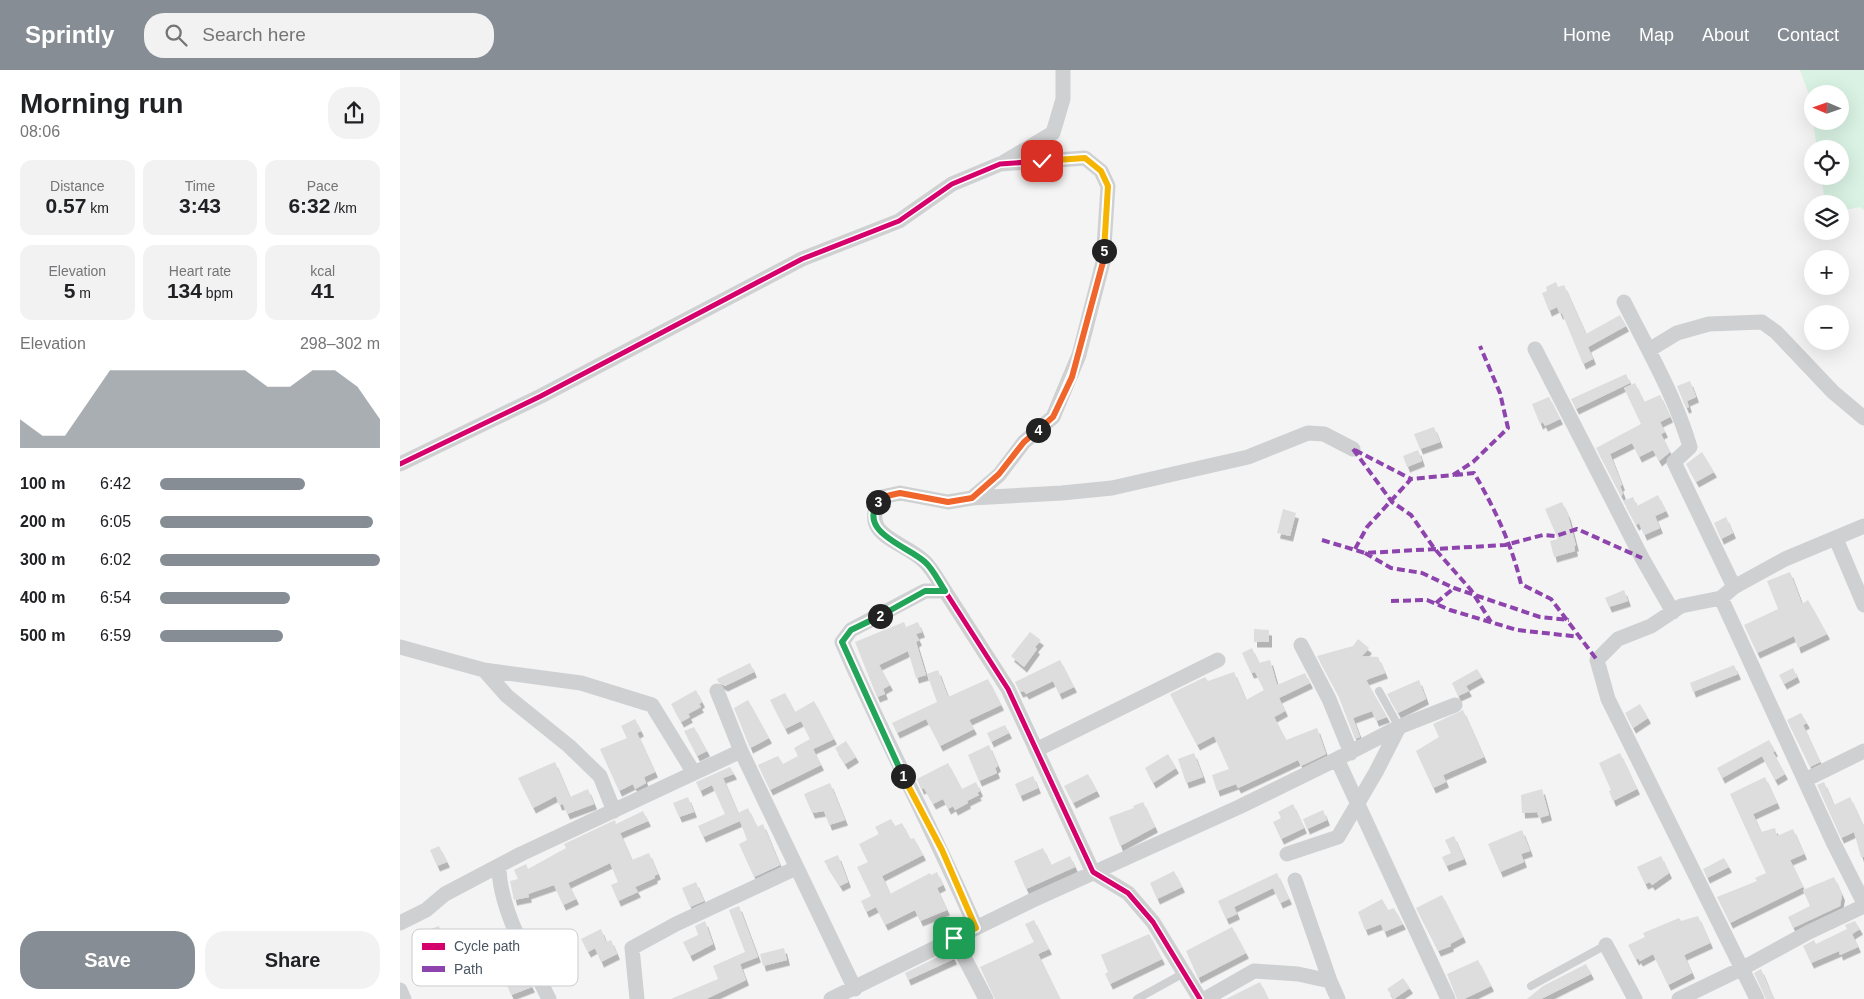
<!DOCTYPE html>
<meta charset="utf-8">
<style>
body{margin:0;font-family:Arial,sans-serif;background:#f2f2f2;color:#202124;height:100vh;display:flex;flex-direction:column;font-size:19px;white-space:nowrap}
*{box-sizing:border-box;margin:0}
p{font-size:16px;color:#757577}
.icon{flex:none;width:28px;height:28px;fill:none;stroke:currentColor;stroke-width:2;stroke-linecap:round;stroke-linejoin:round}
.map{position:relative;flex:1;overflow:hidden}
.side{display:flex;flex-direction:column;background:#fff;width:400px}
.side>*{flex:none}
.needle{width:32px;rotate:272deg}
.fabs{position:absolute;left:1404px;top:15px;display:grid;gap:10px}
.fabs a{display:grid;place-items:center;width:45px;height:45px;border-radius:50%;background:#fff;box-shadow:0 5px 20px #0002;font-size:25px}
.pin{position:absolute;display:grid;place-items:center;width:42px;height:42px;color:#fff;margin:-21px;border-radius:10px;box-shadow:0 2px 8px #0006}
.km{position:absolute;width:25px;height:25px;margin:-12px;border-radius:50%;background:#222;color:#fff;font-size:14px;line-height:25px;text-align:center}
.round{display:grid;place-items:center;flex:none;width:52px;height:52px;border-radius:20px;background:#f2f2f2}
.headline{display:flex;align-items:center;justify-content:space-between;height:85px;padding:0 20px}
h1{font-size:28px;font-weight:700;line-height:38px}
.metrics{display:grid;grid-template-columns:repeat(3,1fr);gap:8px;height:85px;padding:5px 20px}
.metrics div{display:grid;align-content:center;border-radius:12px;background:#f2f2f2;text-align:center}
.metrics b{font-size:21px;font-weight:700}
.metrics small{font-size:14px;font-weight:400}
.metrics p{font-size:14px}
.chart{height:140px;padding:10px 20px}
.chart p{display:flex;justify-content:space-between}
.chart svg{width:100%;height:90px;margin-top:5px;fill:#868d94;opacity:.7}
.primary-button{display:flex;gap:10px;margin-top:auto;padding:10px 20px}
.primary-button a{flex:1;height:58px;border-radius:20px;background:#868d94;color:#fff;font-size:20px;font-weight:700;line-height:58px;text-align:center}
.primary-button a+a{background:#f2f2f2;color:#202124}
ul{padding:0 20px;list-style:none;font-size:16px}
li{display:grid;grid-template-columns:80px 60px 1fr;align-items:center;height:38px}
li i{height:12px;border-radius:6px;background:#868d94}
header{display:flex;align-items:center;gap:30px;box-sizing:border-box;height:70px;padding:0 25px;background:#868d94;color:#fff}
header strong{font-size:24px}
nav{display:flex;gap:28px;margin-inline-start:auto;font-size:18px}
.search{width:350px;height:45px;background:#f2f2f2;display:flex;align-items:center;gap:12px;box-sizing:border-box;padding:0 18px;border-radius:20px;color:#757577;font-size:19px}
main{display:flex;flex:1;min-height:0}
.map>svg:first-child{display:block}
.green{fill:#d9f2e3}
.building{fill:#ddddde;filter:url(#shadow)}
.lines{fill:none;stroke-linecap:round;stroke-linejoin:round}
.service{stroke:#ced0d2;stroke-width:8}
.minor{stroke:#ced0d2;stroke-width:15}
.quiet{stroke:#8e44ad;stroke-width:4;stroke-dasharray:8 4;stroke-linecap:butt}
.cycleway-casing{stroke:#fff;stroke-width:8}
.cycleway{stroke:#d6006c;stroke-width:5}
.split-1-casing{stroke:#fff;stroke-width:10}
.split-2-casing{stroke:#fff;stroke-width:10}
.split-3-casing{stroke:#fff;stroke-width:10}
.split-4-casing{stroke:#fff;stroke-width:10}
.split-5-casing{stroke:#fff;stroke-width:10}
.split-6-casing{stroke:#fff;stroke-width:10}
.split-1{stroke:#f5b400;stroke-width:6}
.split-2{stroke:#22a559;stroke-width:6}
.split-3{stroke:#22a559;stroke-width:6}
.split-4{stroke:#f0652b;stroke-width:6}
.split-5{stroke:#f0652b;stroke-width:6}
.split-6{stroke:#f5b400;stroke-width:6}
.key{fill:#fff;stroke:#c9ccd0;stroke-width:1}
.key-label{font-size:14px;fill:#4a5661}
</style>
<header>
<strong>Sprintly</strong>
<div class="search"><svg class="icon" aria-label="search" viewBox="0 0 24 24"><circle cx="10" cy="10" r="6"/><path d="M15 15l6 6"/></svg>Search here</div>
<nav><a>Home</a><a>Map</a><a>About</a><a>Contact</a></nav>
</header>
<main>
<section class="side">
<div class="headline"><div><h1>Morning run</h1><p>08:06</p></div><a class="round"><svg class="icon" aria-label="share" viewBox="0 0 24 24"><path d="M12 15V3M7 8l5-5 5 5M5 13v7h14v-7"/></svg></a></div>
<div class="metrics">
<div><p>Distance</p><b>0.57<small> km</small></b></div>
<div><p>Time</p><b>3:43</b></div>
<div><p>Pace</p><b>6:32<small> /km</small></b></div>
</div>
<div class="metrics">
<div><p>Elevation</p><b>5<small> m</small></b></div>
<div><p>Heart rate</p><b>134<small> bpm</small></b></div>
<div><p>kcal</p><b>41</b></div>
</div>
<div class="chart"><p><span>Elevation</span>298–302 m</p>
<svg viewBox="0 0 160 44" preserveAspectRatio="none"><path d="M0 44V30L10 38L20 38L30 22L40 6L50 6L60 6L70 6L80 6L90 6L100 6L110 14L120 14L130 6L140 6L150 14L160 30V44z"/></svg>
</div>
<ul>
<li><b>100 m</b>6:42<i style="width:66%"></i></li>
<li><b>200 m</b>6:05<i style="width:97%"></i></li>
<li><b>300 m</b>6:02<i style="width:100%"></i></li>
<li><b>400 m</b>6:54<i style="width:59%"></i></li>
<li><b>500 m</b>6:59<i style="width:56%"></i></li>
</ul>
<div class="primary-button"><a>Save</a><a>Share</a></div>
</section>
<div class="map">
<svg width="1464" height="929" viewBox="0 0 1464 929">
<defs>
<filter id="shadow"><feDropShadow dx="3" dy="5.5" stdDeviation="0" flood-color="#0004"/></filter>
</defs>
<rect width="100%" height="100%" fill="#f4f4f4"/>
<path class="green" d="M1400,0H1464V140L1460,137L1440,141V134L1425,133L1421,106H1440V79H1417L1413,51H1440V24H1412V49L1408,22Z"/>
<path class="building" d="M1156,212L1158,217L1164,215L1186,264L1220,245L1226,256L1188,277L1193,289L1183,294L1162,243L1160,244L1157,237L1149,241L1142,223L1147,221L1146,217Z
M1226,304L1230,313L1176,339L1171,329Z
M1290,311L1296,327L1287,331L1289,337L1286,338L1277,316Z
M1235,313L1244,332L1260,325L1270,347L1260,352L1265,362L1261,364L1270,382L1259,391L1253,380L1239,387L1232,373L1210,384L1222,415L1220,416L1223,424L1221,426L1196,378L1241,354L1224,318Z
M1149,327L1160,349L1145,356L1143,352L1140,354L1132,334Z
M1034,357L1040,372L1020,379L1014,364Z
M1018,380L1022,391L1007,397L1003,386Z
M1302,382L1314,402L1296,412L1286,394Z
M1258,425L1266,441L1255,446L1260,458L1244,465L1239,453L1236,455L1223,431L1233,427L1237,436Z
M1162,432L1168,445L1176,476H1174L1175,481L1154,487L1150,471L1158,469L1145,439Z
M883,439L896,443L890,466L877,463Z
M1326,447L1333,463L1321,469L1314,453Z
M1390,502L1402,534L1408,530L1427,564L1398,578L1394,566L1357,583L1344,555L1378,539L1367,511Z
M1224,520L1228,531L1209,537L1205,528Z
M504,552L506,557L518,552L522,562L516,564L519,570L516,572L526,605L516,608L508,581L479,595L490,615L483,619L485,624L477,627L455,572Z
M854,559L869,560V572H854Z
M630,562L641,570L635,577L637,579L624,597L611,586Z
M958,569L969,578L962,586L978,587L985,603L966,610L987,647L976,651L972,641L953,648L960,667L955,669L938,625L917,586L953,576Z
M852,578L859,593L870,590L877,615L905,603L910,613L879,628L885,641L874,647L886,670L917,658L926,684L901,696L898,690L838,718L836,714L817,721L812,705L829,699L814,666L797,675L770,624L805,607L808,611L834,602L846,630L864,620L855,602L851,603L842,583Z
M660,590L674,617L659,624L653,611L626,624L624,621L620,622L615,612Z
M350,593L354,602L325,616L318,612L317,609Z
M1334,595L1338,604L1293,622L1290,613Z
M1393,598L1397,607L1384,614L1379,605Z
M1077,599L1082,607L1066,616L1069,621L1058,626L1052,613Z
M538,600L548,627L588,609L601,635L569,650L574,659L540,676L526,649L497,663L492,653L537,632L527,604Z
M1019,610L1026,629L998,643L987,624Z
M296,620L302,632L299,634L301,637L288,644L290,647L281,652L271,634Z
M385,623L395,642L414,631L434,669L413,679L421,695L370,720L358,695L378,686L383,694L398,686L394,678L410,669L401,651L385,659L370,630Z
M348,630L369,668L350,678L334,638Z
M1240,634L1248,648L1233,658L1225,643Z
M1063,640L1084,687L1043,705L1046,712L1033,718L1016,681L1039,667L1033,654Z
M1401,643L1407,653L1403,655L1420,692L1410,697L1387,650Z
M235,649L241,661L237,663L255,702L244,707L246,713L235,719L233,714L219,721L200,679L227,668L221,656Z
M605,655L609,663L591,672L587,663Z
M294,657L307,681L297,686L284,661Z
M1369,670L1375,681L1373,682L1385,704L1375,710L1362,686L1322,708L1317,698Z
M446,671L456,687L445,694L435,678Z
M589,675L598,696L595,698L597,703L579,711L568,685Z
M794,683L803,707L786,713L778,689Z
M1220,683L1237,719L1213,731L1209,721L1211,720L1199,693Z
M768,684L776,698L753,713L745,698Z
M155,692L170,727L188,719L194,734L167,744L163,734L159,735L156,726L133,738L118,708Z
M548,693L562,719L576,712L580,721L577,723L579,725L567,731L568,733L555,740L553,736L548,739L543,729L533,734L524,718L521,719L517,709Z
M330,697L334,704L323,708L338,743L348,738L357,757L363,754L380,795L354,807L339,774L347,770L340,751L303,767L298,756L325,744L312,715L300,721L296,712Z
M688,704L697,721L673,733L664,716Z
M633,706L638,718L620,726L615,714Z
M1365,707L1377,733L1353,744L1361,762L1375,758L1377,766L1393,759L1404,784L1390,790L1403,817L1330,853L1317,827L1357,811L1355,808L1366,803L1330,724Z
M1424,712L1434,735L1450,727L1464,757V787H1461L1454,762L1441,768L1417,715Z
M430,713L445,750L429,755L424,741L412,743L404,724Z
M1142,719L1149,745L1139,748L1137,742L1122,743L1121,725Z
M288,727L294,742L279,747L273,733Z
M743,732L755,757L720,776L709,747L734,738L733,736Z
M893,734L904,758L881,769L873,752L881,748L878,742Z
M923,740L927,750L907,759L903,749Z
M243,741L248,751L220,763L232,790L249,783L258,804L254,806L255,808L235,817L238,822L218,831L211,815L218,812L210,793L168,813L176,829L163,835L154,815L128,824L129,827L114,830L110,811L118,809L114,800L126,794L128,799L166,778L164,774L215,750L216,754Z
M491,749L495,756L502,753L510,769L514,768L523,785L482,806L490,824L530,803L531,805L537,802L543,815L537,818L547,840L520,851L515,840L485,855L476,837L466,842L461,831L471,826L457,797L468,792L459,774L479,764L475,757Z
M1122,760L1130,781L1121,784L1124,792L1100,802L1088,774Z
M1054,766L1064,789L1046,796L1042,787L1051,783L1045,770Z
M39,776L47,792L37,796L30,780Z
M643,778L651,795L670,786L675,797L626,819L614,791Z
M438,785L448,812L440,816L424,791Z
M1261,786L1269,803L1252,815L1250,812L1245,814L1237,797Z
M1324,788L1329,797L1307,808L1303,799Z
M774,801L782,817L757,829L750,813Z
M877,803L889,829L880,833L873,818L834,837L837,844L826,849L818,831Z
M1434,807L1442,825L1440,836L1393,858L1388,847L1410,836L1403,820Z
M296,812L304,831L290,837L282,818Z
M1042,825L1063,867L1050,874L1051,876L1038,881L1016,838Z
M982,829L988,840L994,838L1003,854L984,862L981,854L965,860L958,842Z
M339,836L358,887L340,894L346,910L306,929H271L318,909L313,896L345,882L329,840Z
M1298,846L1310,873L1284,885L1292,903L1268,915L1253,884L1240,891L1238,888L1236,890L1228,875L1245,867L1243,863L1279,848L1281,851Z
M634,850L649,879L638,884L660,929H595L580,897L634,872L625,854Z
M305,851L313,874L290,886L283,872L298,865L295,856Z
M1455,851L1460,859L1452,864L1458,877L1440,885L1439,881L1411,893L1403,876L1414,870L1416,874L1447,859L1445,855Z
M39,856L44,874L33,877L28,860Z
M832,857L846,883L798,908L786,881Z
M201,859L206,872L211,870L217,884L201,892L195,878L188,882L181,869Z
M749,864L762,889L710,914L705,904L708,902L701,885Z
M384,878L387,890L363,896L360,884Z
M550,881L554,889L508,910L505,903Z
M1078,890L1091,916L1064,929H1057L1047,904Z
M1186,894L1191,904L1141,929H1127L1143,916Z
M1361,899L1368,916L1374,929H1366L1354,903Z
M127,907L132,917L111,925L107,915Z
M1003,908L1010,918L994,929L987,919Z
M860,912L868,929H826Z"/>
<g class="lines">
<path class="service" d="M979,621L999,657
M1131,916L1206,875
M737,929L784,903"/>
<path class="minor" d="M604,92L653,63L663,29V0
M1224,232C1248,280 1275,326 1290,377L1274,392L1334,517
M1135,279L1242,488L1273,542
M1249,280L1277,263L1309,254L1362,252L1376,262L1433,322L1464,348
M0,394L141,326L402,189L499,151L552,114L600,94L685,88L701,101L708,116L703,192L679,285L653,347L624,372L599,405L572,428
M1436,469L1464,535
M545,521C539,512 533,500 525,492C505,471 456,466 482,427L500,423L548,432L572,428L662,423L712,418L848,387L908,363L924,364L953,379
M1321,528L1434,774L1464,833
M901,575L929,629L951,683
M0,577L84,600L181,613L252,635L294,703
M84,600L107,626L169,676L200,706L214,741
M317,621L341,681L455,919
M636,680L818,590
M937,689L999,657L1055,635
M1405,710L1464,681
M887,784L938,767L976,702L999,657
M99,796C99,840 130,890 149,929
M895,810L930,911
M0,853L26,840L45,824L121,784L341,681
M576,858C534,761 484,669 442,572L451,560L525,521H545L608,619L693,802L728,823L753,852L800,929
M554,868L586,929
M1206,875L1235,929
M0,920L4,929
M237,929L232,878L276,854L396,798
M431,929L631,831L839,737L937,689L1048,929
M805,929L854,901L898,904L930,911L938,929
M1279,929L1343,898L1409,862L1464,836
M1357,929L1208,629L1197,590L1218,569L1251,556L1281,536L1321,528L1334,517L1385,489L1464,456"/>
<path class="quiet" d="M953,379L992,432L1011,445L1034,478L1071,520L1091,552
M955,380L1011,409
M1055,405L1074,403C1094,437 1112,475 1121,514L1151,529L1197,590
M922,470L965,483L1105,475L1143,465L1156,466L1177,459L1242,488
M955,479L967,457L1011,409L1053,405L1073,392L1108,358L1100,323L1080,276
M965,483L991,498L1022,503L1054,518L1140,547L1169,550
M991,531L1027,530L1050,540L1117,560L1181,567
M1036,533L1054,518"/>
<g class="cycleway-casing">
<path id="cycleway" d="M0,394L141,326L402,189L499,151L552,114L600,94L685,88L701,101L708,116L703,192L679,285L653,347L624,372L599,405L572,428
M576,858C534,761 484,669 442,572L451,560L525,521H545L608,619L693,802L728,823L753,852L800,929"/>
</g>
<use href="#cycleway" class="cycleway"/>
</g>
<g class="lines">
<g class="split-1-casing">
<path id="split-1" d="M503,706L542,780L576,858L554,868"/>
</g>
<g class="split-2-casing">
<path id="split-2" d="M480,546L451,560L442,572L503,706"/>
</g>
<g class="split-3-casing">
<path id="split-3" d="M478,432C458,463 508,476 525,492C533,499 539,512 545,521H525L480,546"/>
</g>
<g class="split-4-casing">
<path id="split-4" d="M478,432L482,427L500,423L548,432L572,428L599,404L624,372L638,360"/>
</g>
<g class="split-5-casing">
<path id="split-5" d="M638,360L653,347L672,307L703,192L704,181"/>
</g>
<g class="split-6-casing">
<path id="split-6" d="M642,91L685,88L701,101L708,116L704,181"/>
</g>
<use href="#split-1" class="split-1"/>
<use href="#split-2" class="split-2"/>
<use href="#split-3" class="split-3"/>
<use href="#split-4" class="split-4"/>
<use href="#split-5" class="split-5"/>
<use href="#split-6" class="split-6"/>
</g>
<rect x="12" y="859" width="166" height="57" rx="8" class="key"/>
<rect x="22" y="873" width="23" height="7" fill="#d6006c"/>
<rect x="22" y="896" width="23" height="6" fill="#8e44ad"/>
<g class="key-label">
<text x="54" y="881">Cycle path</text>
<text x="54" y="904">Path</text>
</g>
</svg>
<div class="fabs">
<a><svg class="needle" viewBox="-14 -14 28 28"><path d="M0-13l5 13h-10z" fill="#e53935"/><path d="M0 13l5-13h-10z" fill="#757577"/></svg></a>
<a><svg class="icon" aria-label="locate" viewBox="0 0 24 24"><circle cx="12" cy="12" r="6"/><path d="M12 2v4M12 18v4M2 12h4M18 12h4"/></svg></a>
<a><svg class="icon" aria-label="layers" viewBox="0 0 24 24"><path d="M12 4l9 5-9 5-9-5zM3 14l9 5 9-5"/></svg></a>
<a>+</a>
<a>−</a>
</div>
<div class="pin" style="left:554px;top:868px;background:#1e9e55"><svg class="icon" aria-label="arrive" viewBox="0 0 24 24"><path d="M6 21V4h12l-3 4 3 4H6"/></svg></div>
<div class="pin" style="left:642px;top:91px;background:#d93025"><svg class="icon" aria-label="check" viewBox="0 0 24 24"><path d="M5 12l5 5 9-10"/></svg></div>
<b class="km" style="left:503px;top:706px">1</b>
<b class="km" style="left:480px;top:546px">2</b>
<b class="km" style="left:478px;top:432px">3</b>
<b class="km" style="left:638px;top:360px">4</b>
<b class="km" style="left:704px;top:181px">5</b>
</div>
</main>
